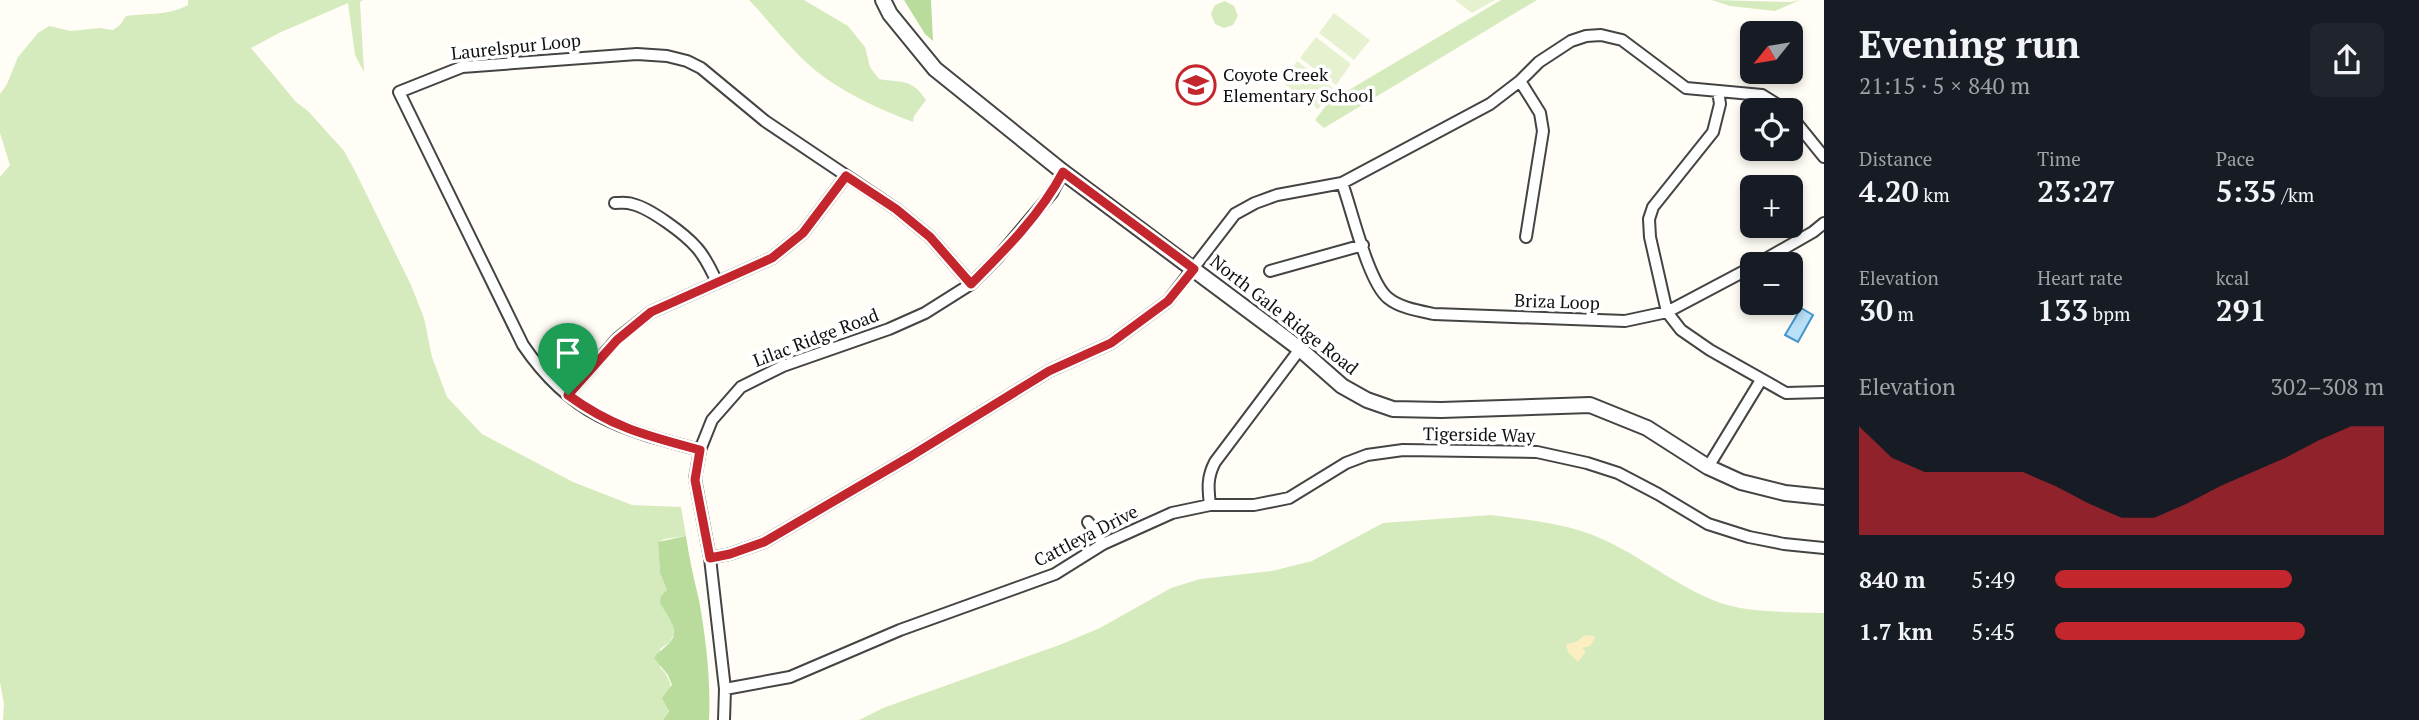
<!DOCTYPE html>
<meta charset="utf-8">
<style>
body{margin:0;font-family:"PT Serif",serif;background:#20242c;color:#f1f3f6;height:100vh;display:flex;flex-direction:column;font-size:26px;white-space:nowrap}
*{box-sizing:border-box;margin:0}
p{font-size:23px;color:#9ea1a6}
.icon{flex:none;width:38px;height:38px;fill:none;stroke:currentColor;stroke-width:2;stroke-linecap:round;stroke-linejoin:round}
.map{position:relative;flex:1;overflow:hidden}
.sheet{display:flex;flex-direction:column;background:#171b24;width:595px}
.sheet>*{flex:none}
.needle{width:46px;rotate:240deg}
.controls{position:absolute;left:1740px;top:21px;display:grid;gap:14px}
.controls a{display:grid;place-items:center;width:63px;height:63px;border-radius:10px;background:#171b24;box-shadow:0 4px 10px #0003;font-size:35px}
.pin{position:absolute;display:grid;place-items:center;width:60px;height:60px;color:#fff;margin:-72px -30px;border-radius:50% 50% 50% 0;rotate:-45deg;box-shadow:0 0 7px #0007}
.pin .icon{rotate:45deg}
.round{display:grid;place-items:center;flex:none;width:74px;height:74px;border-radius:10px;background:#20242c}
.summary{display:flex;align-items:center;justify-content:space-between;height:119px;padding:0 35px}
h1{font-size:38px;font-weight:600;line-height:52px}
.figures{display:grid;grid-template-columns:repeat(3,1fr);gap:10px;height:119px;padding:7px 35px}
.figures div{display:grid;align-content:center}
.figures b{font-size:30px;font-weight:600}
.figures small{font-size:19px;font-weight:400}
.figures p{font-size:19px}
.chart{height:196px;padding:14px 35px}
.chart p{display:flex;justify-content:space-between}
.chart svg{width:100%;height:126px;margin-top:7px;fill:#c4262e;opacity:.7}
ul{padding:0 35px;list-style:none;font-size:23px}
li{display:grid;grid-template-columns:112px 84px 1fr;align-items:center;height:52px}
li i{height:18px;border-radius:9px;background:#c4262e}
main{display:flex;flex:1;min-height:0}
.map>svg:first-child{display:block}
.green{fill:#d5ebbd}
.forest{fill:#b9dc9c}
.sand{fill:#fbeec1}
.pitch{fill:#e6f2cf}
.water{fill:#b9e0f7;stroke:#3f96cf;stroke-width:2}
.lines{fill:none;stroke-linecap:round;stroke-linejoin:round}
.minor-casing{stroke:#444;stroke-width:14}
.tertiary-casing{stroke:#444;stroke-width:18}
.minor{stroke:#fff;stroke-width:10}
.tertiary{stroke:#fff;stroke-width:14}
.route-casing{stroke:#fff;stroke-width:14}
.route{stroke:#c4262e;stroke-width:9}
.labels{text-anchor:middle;stroke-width:7;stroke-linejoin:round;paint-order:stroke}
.street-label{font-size:18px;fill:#111;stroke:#fff}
.poi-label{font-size:18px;fill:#111;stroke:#fff;text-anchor:start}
</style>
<main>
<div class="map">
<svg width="1824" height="720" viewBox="0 0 1824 720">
<rect width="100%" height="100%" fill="#fffdf5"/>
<path class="green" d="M188,0H363L360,2L364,72L355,55L348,3L279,33L251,48L296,102L308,111L344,151L355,171L411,285L424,318L432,357L447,397L482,434L573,482L632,505L681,507L686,536L664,539L658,543L660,573L667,590L674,634L670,642L660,649V667C675,681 675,704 663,720H3L4,704L0,682V177L10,165L0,133V94L7,84L18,57L38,33L49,26L71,31L100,28L113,30L120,25L126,16C148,13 168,16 188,5Z
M749,0H804L848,26L865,47L870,67L879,79C901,83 912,78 926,100L914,116L913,122C879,109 845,94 816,71C792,51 771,23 749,0Z
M1501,0H1537L1324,128L1315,120L1335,94H1342Z
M1712,0L1791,2L1800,0L1775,11L1730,6Z
M1225,1L1234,6L1238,16L1233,25L1224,28L1215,24L1211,14L1215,5Z
M1491,515C1528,520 1565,523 1600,538C1641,556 1676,586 1718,602C1746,613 1793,612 1824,613V720H859L883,708L1062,644L1100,628L1171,588L1200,579L1272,571L1312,561L1383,523Z"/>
<path class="forest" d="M904,0H931L933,41L925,34Z
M686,536C689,558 694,579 699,600C706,638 711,682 709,720H663L669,711L662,698L672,685L668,675L654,658C659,651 666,647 671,641C680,629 666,614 660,603L661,596L667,590L660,573L658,542Z"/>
<path class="sand" d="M1585,635L1593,636L1595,638L1590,646L1582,648L1586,652L1578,662L1568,652L1566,644L1576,642Z"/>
<path class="pitch" d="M1455,0H1495L1472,13Z
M1334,13L1370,40L1354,60L1319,33Z
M1316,37L1351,64L1336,85L1300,58Z
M1297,61L1333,88L1318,109L1282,82Z"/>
<path class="water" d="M1801,308L1813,315L1798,342L1785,335Z"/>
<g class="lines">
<g class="minor-casing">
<path id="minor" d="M1520,81L1540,113L1543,131L1526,237
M1718,91L1720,104L1713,132L1653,207L1649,219L1650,237L1667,312L1681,330L1710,350L1786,393L1824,392
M1790,115L1824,157
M1342,183C1352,210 1368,282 1388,298C1400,308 1420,311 1434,314L1625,321L1667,312L1752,267
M615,203C621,203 627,202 632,204C650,208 685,234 697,248C706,258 711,270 717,282
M1757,264L1813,232L1824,223
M1270,271L1363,245
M568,395L617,339L651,312L772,258L803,233L846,176
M700,450C621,429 572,417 523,345L399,92L462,67L637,54L667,56L687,61L701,68L765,121L896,209L930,237L971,284
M1708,467L1761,380
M1210,505C1208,488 1207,477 1215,462L1300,349
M1088,522L1103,544
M710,558L730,554L764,542L911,456L1049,371L1111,343L1168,301L1235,214L1255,203L1277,195L1342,183L1490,104L1520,81L1539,62L1571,41L1586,36L1601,35L1622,40L1686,88L1762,95L1786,110
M725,689L790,677L900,630L1055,574L1103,544L1172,513L1210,505H1254L1289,498L1346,463L1367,455L1403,450L1537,452L1587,463L1618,473L1658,494L1708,524L1749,537L1784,544L1824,548
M724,720L725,689L710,558L695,479L700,450L712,420L741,387L783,366L889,329L925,313L971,284L998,257L1052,193L1063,172"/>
</g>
<g class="tertiary-casing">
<path id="tertiary" d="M883,0L890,14L935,69L1063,172L1300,349L1342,386L1367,400L1393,409L1441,410L1590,405L1647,428L1708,467L1741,482L1785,493L1824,497"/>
</g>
<use href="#minor" class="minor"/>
<use href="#tertiary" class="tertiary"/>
</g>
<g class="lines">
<g class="route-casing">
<path id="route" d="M1063,172L1194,269L1168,301L1111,343L1049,371L911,456L764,542L730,554L710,558L695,480L700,450C648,436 613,428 568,395L617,340L651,312L772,258L803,233L846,176L896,209L930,237L971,284C1005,250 1041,214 1063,172Z"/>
</g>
<use href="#route" class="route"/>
</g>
<defs>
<g id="school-ring" transform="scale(2.0125)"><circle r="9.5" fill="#fff" stroke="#c4262e" stroke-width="1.5"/><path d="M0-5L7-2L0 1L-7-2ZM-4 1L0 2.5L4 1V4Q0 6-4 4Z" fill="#c4262e"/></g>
</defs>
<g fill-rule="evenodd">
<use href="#school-ring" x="1196" y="85"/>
</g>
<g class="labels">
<g class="street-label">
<text transform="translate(516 47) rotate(-6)" y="6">Laurelspur Loop</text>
<text transform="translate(1557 302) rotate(2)" y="6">Briza Loop</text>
<text transform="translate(1284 315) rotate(38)" y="6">North Gale Ridge Road</text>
<text transform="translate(816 338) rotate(-21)" y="6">Lilac Ridge Road</text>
<text transform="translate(1479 435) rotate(1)" y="6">Tigerside Way</text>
<text transform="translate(1086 536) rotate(-27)" y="6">Cattleya Drive</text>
</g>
<g class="poi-label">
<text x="1223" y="81">Coyote Creek<tspan x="1223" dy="21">Elementary School</tspan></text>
</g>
</g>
</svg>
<div class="controls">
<a><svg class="needle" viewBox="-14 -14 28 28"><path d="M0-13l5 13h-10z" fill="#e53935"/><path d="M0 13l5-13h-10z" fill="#9ea1a6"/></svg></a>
<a><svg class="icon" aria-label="locate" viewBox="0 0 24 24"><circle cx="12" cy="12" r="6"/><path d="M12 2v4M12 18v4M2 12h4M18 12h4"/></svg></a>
<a>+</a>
<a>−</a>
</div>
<div class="pin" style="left:568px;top:395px;background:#1e9e55"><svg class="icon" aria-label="arrive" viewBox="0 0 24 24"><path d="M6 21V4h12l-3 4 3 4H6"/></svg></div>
</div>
<section class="sheet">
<div class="summary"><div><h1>Evening run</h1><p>21:15 · 5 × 840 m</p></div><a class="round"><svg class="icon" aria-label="share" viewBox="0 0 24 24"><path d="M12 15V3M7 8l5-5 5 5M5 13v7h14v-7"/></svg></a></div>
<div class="figures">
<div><p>Distance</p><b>4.20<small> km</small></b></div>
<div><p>Time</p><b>23:27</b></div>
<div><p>Pace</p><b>5:35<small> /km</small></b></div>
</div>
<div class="figures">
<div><p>Elevation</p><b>30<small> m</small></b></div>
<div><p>Heart rate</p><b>133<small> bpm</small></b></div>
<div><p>kcal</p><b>291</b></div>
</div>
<div class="chart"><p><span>Elevation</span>302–308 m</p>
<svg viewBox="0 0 160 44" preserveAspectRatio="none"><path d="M0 44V6L10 17L20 22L30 22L40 22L50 22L60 27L70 33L80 38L90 38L100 33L110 27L120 22L130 17L140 11L150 6L160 6V44z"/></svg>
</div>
<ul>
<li><b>840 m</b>5:49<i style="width:72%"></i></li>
<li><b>1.7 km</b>5:45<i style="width:76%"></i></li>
</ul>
</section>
</main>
